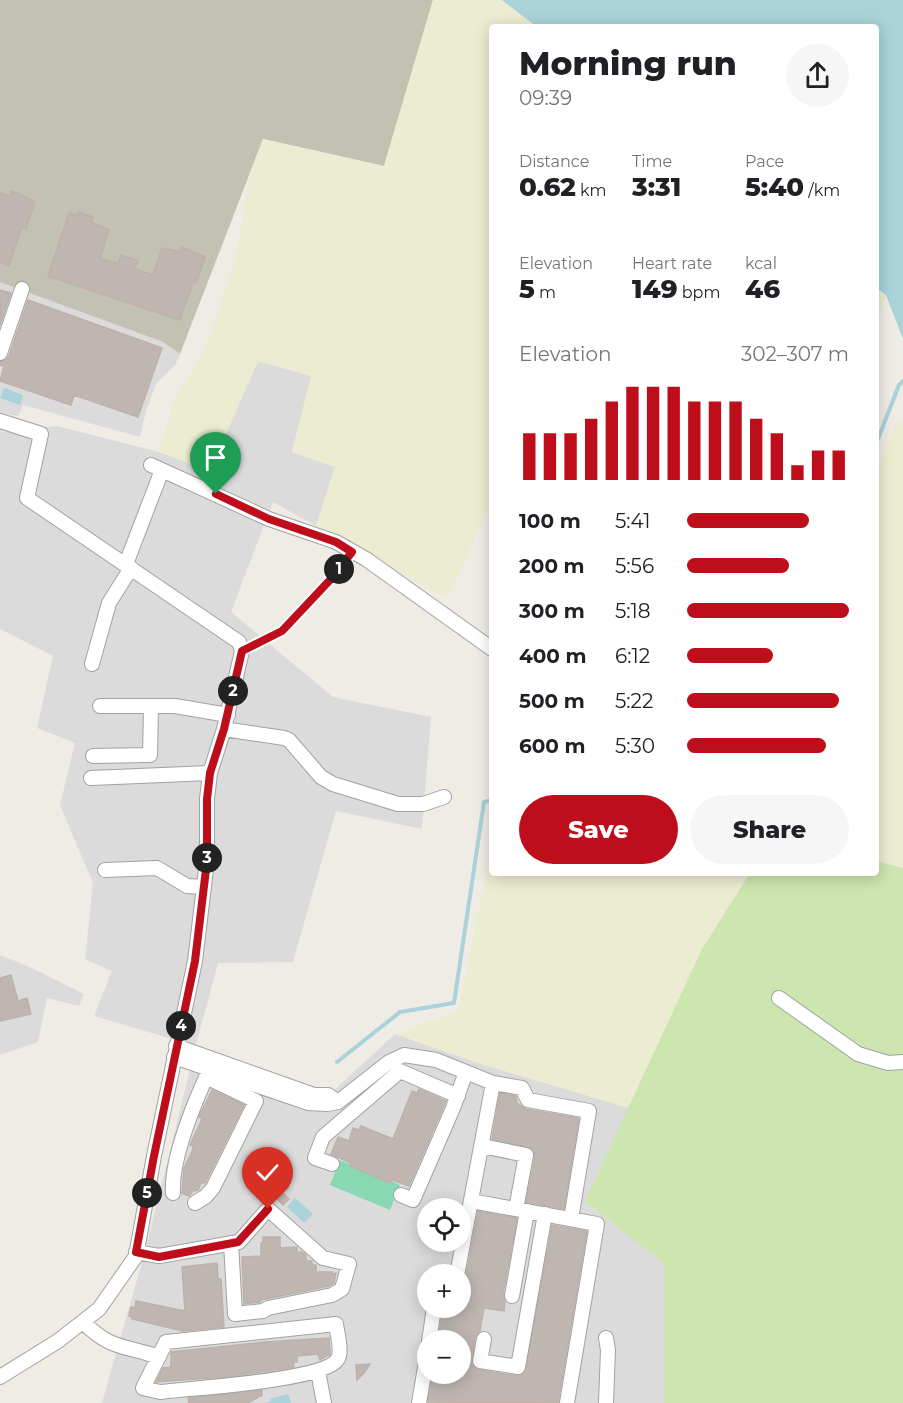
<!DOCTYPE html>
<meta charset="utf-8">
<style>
body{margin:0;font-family:Montserrat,sans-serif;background:#f6f6f6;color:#202124;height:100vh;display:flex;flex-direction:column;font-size:22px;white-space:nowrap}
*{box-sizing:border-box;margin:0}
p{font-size:20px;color:#757577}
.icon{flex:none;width:33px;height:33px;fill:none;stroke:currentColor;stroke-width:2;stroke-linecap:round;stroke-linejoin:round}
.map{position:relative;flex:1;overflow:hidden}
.side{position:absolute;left:489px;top:24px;width:390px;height:852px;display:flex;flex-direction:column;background:#fff;border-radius:6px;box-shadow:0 3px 15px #0003}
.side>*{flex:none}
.fabs{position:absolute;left:417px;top:1198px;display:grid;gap:12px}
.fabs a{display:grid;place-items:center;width:54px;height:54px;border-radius:50%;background:#fff;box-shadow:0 3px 15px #0003;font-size:30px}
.pin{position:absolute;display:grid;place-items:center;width:51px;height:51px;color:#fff;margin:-62px -26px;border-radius:50% 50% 50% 0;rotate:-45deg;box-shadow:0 0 6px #0007}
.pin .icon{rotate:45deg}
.km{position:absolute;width:30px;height:30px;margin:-15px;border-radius:50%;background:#222;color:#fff;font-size:16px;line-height:30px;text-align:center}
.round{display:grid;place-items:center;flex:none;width:63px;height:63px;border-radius:32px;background:#f6f6f6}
.head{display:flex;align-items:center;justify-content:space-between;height:102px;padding:0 30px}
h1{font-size:33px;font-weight:800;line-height:45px}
.figures{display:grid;grid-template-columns:repeat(3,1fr);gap:9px;height:102px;padding:6px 30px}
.figures div{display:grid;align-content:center}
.figures b{font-size:26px;font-weight:800}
.figures small{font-size:16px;font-weight:400}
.figures p{font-size:16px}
.chart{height:168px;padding:12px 30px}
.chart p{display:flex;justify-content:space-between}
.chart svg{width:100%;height:108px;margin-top:6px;stroke:#bf0e1b;stroke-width:6}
.action{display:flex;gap:12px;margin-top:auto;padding:12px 30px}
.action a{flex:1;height:69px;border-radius:36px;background:#bf0e1b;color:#fff;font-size:24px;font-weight:800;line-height:69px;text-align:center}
.action a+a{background:#f6f6f6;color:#202124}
ul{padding:0 30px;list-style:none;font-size:20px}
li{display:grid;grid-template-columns:96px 72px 1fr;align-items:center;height:45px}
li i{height:15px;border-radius:8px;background:#bf0e1b}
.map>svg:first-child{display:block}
.residential{fill:#dcdbdc;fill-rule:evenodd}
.construction{fill:#c3c1b1}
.farmland{fill:#ececd2}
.grass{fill:#cde5af}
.pitch{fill:#89d8b4}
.water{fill:#a9d2d9}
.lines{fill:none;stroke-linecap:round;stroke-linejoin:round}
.stream{stroke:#a9d2d9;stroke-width:4}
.building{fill:#bfb6b2;stroke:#bfb1a9;stroke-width:1.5}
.minor-casing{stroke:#a2a2a2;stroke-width:16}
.path{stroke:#f07975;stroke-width:2;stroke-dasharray:3 3;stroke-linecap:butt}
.minor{stroke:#fff;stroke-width:14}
.route-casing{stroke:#fff;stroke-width:12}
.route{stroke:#bf0e1b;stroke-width:8}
</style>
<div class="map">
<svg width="903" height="1403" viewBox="0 0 903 1403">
<rect width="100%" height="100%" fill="#efebe5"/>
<path class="residential" d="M0,281L163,342L180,354L175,365L156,384L146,411L140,437L23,405L18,416L0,413Z
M258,361L312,376L292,452L335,467L316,526L273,502L231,612L333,697L431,717L422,829L336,811L293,962L218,963L196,1045L331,1093L395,1034L478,1063L629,1108L585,1201L665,1264L664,1403H102L143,1259L196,1046L94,1016L112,971L85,959L93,883L60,805L75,743L37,728L53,656L0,629V431L6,432L57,426L159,452L209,471ZM428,1209H460V1242H428ZM428,1275H460V1308H428ZM428,1341H460V1374H428Z
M0,955L32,968L84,994L79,1006L47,998L38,1042L0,1055Z"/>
<path class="construction" d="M0,0H433L384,166L263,139L180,354L163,342L0,282Z"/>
<path class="farmland" d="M433,0H502L537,27H492V500L447,599L316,526L335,467L292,452L311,376L258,361L210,471L159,452L173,403L208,343L237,255L249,175L263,139L384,166Z
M876,288L886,295L876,331Z
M896,422L903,423V868L876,861V473Z
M492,847V873H750L702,950L629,1108L478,1063L395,1034L458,1011Z"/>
<path class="grass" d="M876,861L903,868V1403H664V1264L585,1201L702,949L750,873H876Z"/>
<path class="pitch" d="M340,1160L400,1185L390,1210L330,1185Z"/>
<path class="water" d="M502,0H903V339L886,295L876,288V27H537Z
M4,388L23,395L20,405L0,398Z
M295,1198L313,1214L304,1223L287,1207Z
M288,1394L291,1403H265L271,1401L270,1399Z"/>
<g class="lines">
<path class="stream" d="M876,444L899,385L903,381
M337,1062L400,1012L454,1003L484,802L492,800"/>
</g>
<path class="building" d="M12,191L35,202L26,228L22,227L9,265L0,262V193L10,196Z
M78,212L93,217L91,222L109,230L100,258L118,264L121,255L138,261L135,269L153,275L162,248L180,252L182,247L205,257L196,283L193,282L180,320L48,276L69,213L77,216Z
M0,290L11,293L0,325Z
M28,300L162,348L138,417L74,395L71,405L0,381L4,366L0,365V362L5,360L9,356Z
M11,975L18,1001L27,998L31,1014L0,1021V978Z
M419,1089L446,1101L409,1186L392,1180L390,1183L350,1166L351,1163L331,1154L338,1137L349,1141L353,1128L359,1130L361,1126L393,1139L412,1091L417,1093Z
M212,1090L244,1105L205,1183H201L198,1190L193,1191L189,1196L182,1193L184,1168L192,1152L193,1146L190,1145L202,1119L199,1117Z
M500,1093L516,1096L517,1103L526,1109L579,1118L564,1209L526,1202L535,1157L532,1149L492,1139Z
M279,1189L289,1199L283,1205L273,1195Z
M478,1211L517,1218L503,1294L505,1302L504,1311L484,1308L480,1331L475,1337L471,1364L479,1370L517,1376L525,1372L552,1225L587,1231L558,1403L428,1402L433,1374H460V1341H438L443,1308H460Z
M263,1237H280V1248L297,1247V1252H302L306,1255V1261H312V1265H316V1272H332V1274L336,1273L334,1283L329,1286L261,1300L260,1302L244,1304L242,1257L261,1256V1243H263Z
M217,1263L218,1279H221L224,1327L183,1331L132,1319V1317L129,1316L131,1307L135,1308L136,1301L185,1311L182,1267Z
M329,1338L330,1354L320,1360L318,1354L297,1356V1362H293L294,1367L224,1377L156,1382L163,1368L171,1367V1352L266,1342Z
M370,1364L364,1373L357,1380L356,1365Z
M262,1390V1395L248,1403H189L188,1398Z"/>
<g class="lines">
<g class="minor-casing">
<path id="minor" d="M0,353L22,289
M0,421L41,434L27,498L239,642L242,651L224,729L210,773L207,799V861L195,961L154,1156L136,1256L99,1309L58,1341L0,1377
M151,465L269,519L336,542L366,559L492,649
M126,564L162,470
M92,664L109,603L131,568
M100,706H175L228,715
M224,729L284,738L289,740L321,777L333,784L398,804H423L444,797
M93,756L150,755L151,706
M91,778L210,773
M105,870L157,868L187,886L204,887
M779,998L858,1054L888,1063L903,1062
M174,1057L308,1103L327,1104L338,1102L328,1095H314L176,1046
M338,1102L389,1062L404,1055L436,1060L493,1083L522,1088L528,1100L589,1111L571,1219
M482,1146L526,1155L516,1209
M332,1164L315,1158L323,1137L400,1071L458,1096
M173,1193C171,1159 194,1103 209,1071
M401,1195L413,1200L453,1108L466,1072
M471,1201L597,1224L567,1403
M195,1203L206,1196L213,1188L256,1101L206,1077
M136,1252L159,1256L239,1242L268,1209L323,1258L349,1264L342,1289L332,1295L268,1308L263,1311L235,1314L231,1243
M457,1275L493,1083
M512,1296L527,1211
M83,1322C111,1350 124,1345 159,1357
M336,1324C337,1333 343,1353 337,1360C322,1381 190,1388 160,1392L143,1388L166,1342Z
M606,1338L608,1350L606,1403
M484,1339L480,1361L518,1367L545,1214
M429,1341L434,1308
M318,1371L324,1403
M419,1403L428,1350"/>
</g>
<path class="path" d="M253,645L282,631L330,580L345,561"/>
<use href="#minor" class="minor"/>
</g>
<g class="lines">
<g class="route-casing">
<path id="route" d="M216,494L269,519L336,542L352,552L330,580L282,631L242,651L224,729L210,773L207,799V861L195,961L154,1156L136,1252L159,1257L238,1242L268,1209"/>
</g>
<use href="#route" class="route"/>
</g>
</svg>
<div class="fabs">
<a><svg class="icon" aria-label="locate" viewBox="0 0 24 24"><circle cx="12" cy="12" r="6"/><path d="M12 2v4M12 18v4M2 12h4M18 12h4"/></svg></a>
<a>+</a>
<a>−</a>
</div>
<div class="pin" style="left:216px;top:494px;background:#1e9e55"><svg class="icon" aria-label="arrive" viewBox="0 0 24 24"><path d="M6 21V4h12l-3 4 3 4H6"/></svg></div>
<div class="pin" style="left:268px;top:1209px;background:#d93025"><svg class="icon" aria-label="check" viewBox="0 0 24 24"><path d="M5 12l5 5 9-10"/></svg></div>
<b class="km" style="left:339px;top:569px">1</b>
<b class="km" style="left:233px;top:691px">2</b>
<b class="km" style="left:207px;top:858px">3</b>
<b class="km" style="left:181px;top:1026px">4</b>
<b class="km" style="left:147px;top:1193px">5</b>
<section class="side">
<div class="head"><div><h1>Morning run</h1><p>09:39</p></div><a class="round"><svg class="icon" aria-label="share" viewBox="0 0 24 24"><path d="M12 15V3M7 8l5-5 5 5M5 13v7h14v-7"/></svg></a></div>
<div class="figures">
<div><p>Distance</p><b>0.62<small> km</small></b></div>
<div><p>Time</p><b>3:31</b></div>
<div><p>Pace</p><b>5:40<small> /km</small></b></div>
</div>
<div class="figures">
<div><p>Elevation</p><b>5<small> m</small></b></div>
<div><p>Heart rate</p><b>149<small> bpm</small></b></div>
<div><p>kcal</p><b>46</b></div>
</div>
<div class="chart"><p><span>Elevation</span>302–307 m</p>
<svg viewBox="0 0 160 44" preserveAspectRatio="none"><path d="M5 44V25M15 44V25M25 44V25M35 44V19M45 44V12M55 44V6M65 44V6M75 44V6M85 44V12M95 44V12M105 44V12M115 44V19M125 44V25M135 44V38M145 44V32M155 44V32"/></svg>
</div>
<ul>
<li><b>100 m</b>5:41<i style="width:75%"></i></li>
<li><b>200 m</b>5:56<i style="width:63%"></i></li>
<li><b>300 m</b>5:18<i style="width:100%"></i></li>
<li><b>400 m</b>6:12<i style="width:53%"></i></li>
<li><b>500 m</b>5:22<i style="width:94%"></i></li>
<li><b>600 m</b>5:30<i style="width:86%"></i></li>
</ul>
<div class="action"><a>Save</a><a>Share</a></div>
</section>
</div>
